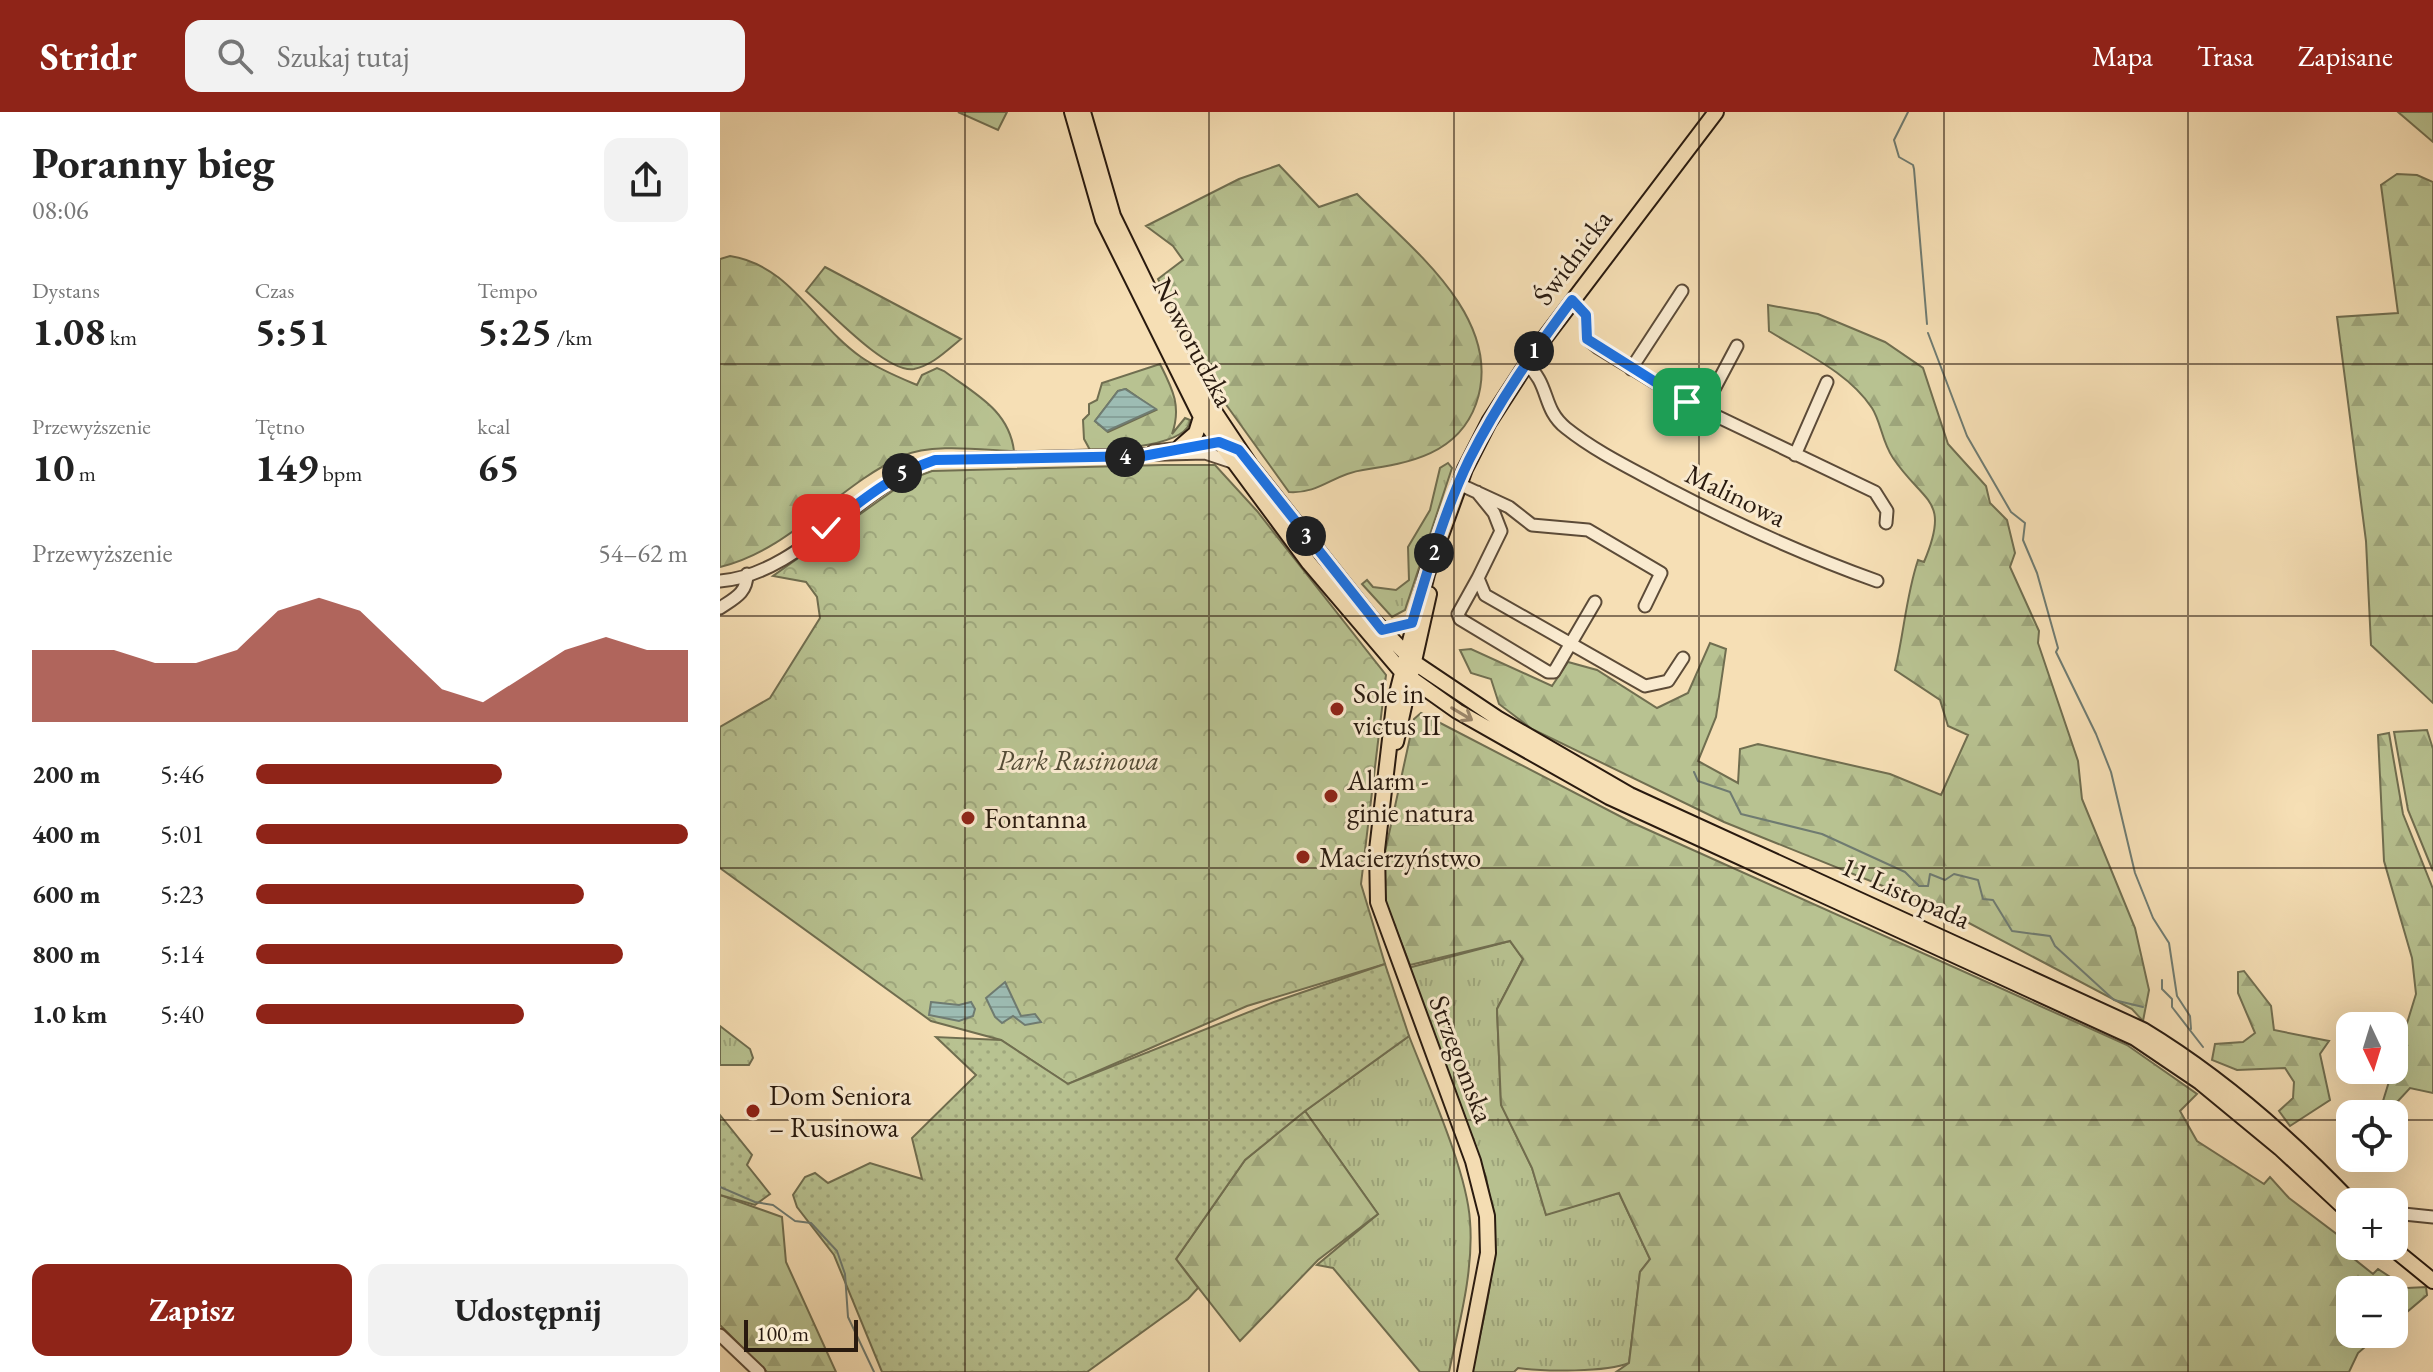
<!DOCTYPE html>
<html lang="pl">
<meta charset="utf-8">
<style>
body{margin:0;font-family:"EB Garamond",serif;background:#f2f2f2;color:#222;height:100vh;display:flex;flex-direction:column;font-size:30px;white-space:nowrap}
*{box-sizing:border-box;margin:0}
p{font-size:26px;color:#767676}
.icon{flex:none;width:44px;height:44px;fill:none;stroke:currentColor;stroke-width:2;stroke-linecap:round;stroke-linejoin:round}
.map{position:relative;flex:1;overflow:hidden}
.details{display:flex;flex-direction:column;background:#fff;width:720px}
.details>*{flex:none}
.needle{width:52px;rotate:176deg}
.tools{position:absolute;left:1616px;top:900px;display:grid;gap:16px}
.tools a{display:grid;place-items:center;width:72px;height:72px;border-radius:16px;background:#fff;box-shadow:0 8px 32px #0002;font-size:40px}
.scale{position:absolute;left:24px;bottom:20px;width:114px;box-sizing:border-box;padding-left:8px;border:4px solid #291a0f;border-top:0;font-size:22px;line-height:28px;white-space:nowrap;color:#291a0f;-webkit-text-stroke:6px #f9eacf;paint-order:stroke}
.pin{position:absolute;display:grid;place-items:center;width:68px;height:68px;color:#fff;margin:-34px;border-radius:16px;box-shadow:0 4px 12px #0006}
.km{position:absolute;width:40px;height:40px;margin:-20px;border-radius:50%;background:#222;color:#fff;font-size:22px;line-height:40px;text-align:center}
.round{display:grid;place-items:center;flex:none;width:84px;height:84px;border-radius:16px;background:#f2f2f2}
.overview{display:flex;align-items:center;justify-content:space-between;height:136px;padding:0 32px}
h1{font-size:44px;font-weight:700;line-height:60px}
.stats{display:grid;grid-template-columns:repeat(3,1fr);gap:12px;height:136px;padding:8px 32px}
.stats div{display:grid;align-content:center}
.stats b{font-size:40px;font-weight:700}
.stats small{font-size:22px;font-weight:400}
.stats p{font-size:22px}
.chart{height:224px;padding:16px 32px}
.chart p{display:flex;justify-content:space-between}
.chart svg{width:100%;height:144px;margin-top:8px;fill:#8f2418;opacity:.7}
.cta{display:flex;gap:16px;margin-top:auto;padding:16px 32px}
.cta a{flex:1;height:92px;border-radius:16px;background:#8f2418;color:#fff;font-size:32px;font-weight:700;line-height:92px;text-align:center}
.cta a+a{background:#f2f2f2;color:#222}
ul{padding:0 32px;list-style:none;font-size:26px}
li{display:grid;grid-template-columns:128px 96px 1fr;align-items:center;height:60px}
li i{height:20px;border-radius:10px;background:#8f2418}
header{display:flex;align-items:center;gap:48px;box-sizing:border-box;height:112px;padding:0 40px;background:#8f2418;color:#fff}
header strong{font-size:38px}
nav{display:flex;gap:44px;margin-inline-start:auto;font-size:28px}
.search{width:560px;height:72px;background:#f2f2f2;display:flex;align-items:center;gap:20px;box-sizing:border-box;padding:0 28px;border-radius:16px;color:#767676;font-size:30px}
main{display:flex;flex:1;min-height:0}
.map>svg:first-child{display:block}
.grass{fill:url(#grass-tufts);stroke:#706e50;stroke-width:2}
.forest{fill:url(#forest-firs);stroke:#706e50;stroke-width:2;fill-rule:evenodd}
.park{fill:url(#park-crowns);stroke:#706e50;stroke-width:2}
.garden{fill:url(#garden-dots);stroke:#706e50;stroke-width:2}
.water{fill:url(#water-rules);stroke:#6f7b71;stroke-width:2}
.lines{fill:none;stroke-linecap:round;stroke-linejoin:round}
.stream{stroke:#6f7b71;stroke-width:2}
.minor-casing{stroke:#5c4b38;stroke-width:15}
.major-casing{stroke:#291a0f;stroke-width:18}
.minor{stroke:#f9eacf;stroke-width:11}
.major{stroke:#f6dfb5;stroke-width:14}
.oneway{stroke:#9a866a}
.route-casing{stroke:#fff;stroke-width:16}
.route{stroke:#1a73e8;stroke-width:10}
.grid{fill:none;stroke:#291a0f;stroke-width:2;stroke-opacity:0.55}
.poi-dot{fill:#8f2418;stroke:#f9eacf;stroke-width:3}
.labels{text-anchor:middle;stroke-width:6;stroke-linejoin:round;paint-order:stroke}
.street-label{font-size:28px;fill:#291a0f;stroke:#f9eacf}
.poi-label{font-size:28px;fill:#291a0f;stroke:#f9eacf;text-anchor:start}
.park-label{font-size:28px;font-style:italic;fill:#544c36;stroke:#f9eacf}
</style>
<header>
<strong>Stridr</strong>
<div class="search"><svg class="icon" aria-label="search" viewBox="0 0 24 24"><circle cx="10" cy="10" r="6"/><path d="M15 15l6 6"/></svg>Szukaj tutaj</div>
<nav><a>Mapa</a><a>Trasa</a><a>Zapisane</a></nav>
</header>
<main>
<section class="details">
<div class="overview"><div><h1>Poranny bieg</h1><p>08:06</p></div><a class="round"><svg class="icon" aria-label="share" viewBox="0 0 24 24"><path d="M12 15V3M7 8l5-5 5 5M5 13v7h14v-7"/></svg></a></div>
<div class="stats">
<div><p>Dystans</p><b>1.08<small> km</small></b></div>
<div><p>Czas</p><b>5:51</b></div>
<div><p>Tempo</p><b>5:25<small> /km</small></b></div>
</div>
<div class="stats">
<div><p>Przewyższenie</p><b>10<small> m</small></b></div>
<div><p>Tętno</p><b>149<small> bpm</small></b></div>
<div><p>kcal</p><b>65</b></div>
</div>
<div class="chart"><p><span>Przewyższenie</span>54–62 m</p>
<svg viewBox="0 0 160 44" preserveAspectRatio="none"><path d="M0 44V22L10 22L20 22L30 26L40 26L50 22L60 10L70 6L80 10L90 22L100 34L110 38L120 30L130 22L140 18L150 22L160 22V44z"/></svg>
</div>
<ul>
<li><b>200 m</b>5:46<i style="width:57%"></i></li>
<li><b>400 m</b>5:01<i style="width:100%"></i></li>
<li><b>600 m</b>5:23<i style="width:76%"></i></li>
<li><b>800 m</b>5:14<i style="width:85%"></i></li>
<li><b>1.0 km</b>5:40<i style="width:62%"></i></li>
</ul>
<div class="cta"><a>Zapisz</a><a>Udostępnij</a></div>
</section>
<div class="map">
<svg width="1713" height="1260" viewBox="0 0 1713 1260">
<defs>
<pattern id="grass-tufts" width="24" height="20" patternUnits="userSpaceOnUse" patternTransform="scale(2)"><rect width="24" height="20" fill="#b8c291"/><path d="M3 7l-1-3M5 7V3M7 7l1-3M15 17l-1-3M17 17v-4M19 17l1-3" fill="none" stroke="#9ea67c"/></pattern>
<pattern id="forest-firs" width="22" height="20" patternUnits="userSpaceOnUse" patternTransform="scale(2)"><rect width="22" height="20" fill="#b8c291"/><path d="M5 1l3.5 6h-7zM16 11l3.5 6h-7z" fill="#9ea67c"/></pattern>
<pattern id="park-crowns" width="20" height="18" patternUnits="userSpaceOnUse" patternTransform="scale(2)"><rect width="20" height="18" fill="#b8c291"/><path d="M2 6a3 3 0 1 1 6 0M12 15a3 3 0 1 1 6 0" fill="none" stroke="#9ea67c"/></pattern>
<pattern id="garden-dots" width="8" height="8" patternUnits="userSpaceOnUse" patternTransform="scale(2)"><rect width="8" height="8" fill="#b8c291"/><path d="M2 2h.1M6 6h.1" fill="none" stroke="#9ea67c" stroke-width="1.8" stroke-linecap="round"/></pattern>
<pattern id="water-rules" width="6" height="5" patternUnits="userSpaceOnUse" patternTransform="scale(2)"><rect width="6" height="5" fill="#9dbcb3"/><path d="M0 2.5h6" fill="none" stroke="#87a199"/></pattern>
</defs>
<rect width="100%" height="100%" fill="#f6dfb5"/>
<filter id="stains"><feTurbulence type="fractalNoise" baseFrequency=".0025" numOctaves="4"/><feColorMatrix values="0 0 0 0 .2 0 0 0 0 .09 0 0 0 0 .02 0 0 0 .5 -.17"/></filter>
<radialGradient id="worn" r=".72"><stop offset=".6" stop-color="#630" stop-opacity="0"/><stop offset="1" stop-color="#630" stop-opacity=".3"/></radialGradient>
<path class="grass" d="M238,0H287L278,18Z
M728,351L732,356L685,498L672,505L642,472L647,468L653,475L676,478L689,468L688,435L710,398L720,356Z
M790,829L803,847L777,897L781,992L812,1056L826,1102L899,1081L930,1147L920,1160L909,1251C887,1260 824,1260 798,1256L794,1260H752C768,1185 782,1143 766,1065L688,856Z
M0,914L30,937L33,946L29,953H0Z
M689,924C708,973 747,1059 750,1109C754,1158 739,1212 729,1260H700L613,1156L597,1153L658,1102L585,999Z"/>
<path class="forest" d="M1678,0H1713V30Z
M559,53L599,95L637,82C690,135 786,207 756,292C738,342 690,351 643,358C613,362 600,382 569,380L497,280L438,167L463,148L453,134L426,114L519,67Z
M1677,62L1697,63L1713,70V591L1651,533L1646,429L1617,205L1678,201L1661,73Z
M10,144C70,153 95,213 141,245C158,257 178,265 197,273L202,263L217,256L224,259C255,282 289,298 294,339C263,338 211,331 183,344C118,373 71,438 0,455V147Z
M105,155L241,227C227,238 213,253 194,257C167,262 108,198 86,179Z
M1048,193L1098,202L1165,230L1203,256L1228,332L1266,374L1270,391L1287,408L1295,441L1290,455L1319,519L1318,531L1358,649L1362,687L1415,816L1429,878L1423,909L1412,897L1230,801L1004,710L812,617L779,592L771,567L751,561L740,538L751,537L832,574L848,550L877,558L937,596L968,581L990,531L1006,537L996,605L978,649L1018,671L1020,637L1038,632L1170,662L1221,683L1248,623L1228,614L1220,588L1175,558C1184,521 1186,484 1198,448L1204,450C1231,386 1204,392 1173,346C1162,330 1161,310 1152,296C1128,260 1084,241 1049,219Z
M440,252C452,276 462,294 452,322L465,306L470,308C469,334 392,338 370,338L364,327L363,308L369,302V292L377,288L382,271ZM406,277L436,298L388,320L375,309L398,279Z
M701,601L913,711L1407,933L1477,982L1460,999L1477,1029L1544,1072L1550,1065L1569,1086L1639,1139L1633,1146L1653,1162L1658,1157L1687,1176L1706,1175L1707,1183L1674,1211V1178H1630V1222H1660L1638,1241L1629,1260H896L909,1251L920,1160L930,1147L899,1081L826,1103L812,1056L781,993L777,897L803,847L790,829L690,853L666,791L662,754L694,607Z
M1707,618L1713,637V759L1688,698L1674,620Z
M1669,621L1683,702L1713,777V981L1690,976L1666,1002H1659L1696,882L1692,846L1664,749L1658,623Z
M1524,859L1551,894L1554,918L1609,929L1600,942L1610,988L1570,1014L1559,999L1573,986L1574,970L1565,956L1517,958L1492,948L1495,932L1523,930L1535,921L1518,881V860Z
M585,999L658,1102L598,1148L520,1229L456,1147L525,1048Z
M0,1083L62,1105L66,1150L116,1260H47L0,1213Z"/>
<path class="park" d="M443,353H495L537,399L666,563L641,772L665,852L527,894L348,972L281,928L211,909L0,756V615L50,586L100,506L97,485L86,470L53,464L188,368L212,359Z"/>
<path class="garden" d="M665,852L689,924L585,999L525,1048L456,1147L478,1176L468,1187L367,1260H162L114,1143L77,1095L73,1083L85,1065L95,1061L108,1071L150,1051L202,1067L192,1026L256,963L216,925L281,928L348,972L554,890Z
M0,1003L32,1043L27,1053L50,1082L35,1093L0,1083Z"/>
<path class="water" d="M405,277L436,297L387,319L375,309L398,279Z
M285,870L301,904L315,902L321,910L305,913L293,904L282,911L275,905L266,886Z
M211,890L239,893L251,890L255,897L253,904L239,909L209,903Z"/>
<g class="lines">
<path class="stream" d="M1188,0L1174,28L1179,45L1193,53L1194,57L1207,212
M1208,221L1247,324L1291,400L1305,411L1303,428L1317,461L1338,536L1336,540L1376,622L1391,660L1415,761L1433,806L1449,831L1457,884L1470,904L1471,917
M974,660L978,669L1010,680L1021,702L1102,722L1185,760L1199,774H1208L1210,762L1225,768L1234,762L1258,768L1263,787L1273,788L1292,819L1330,824L1335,834L1394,888L1423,895
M1442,868V877L1452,887V895L1483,935
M0,1075L35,1090L53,1093L75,1109L91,1111L117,1139L125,1162L128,1205L154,1260"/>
<g class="minor-casing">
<path id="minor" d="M852,188L866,203L867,227L877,235L967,290L1155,380L1167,399L1166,411
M805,251C831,272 821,296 846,316C876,340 912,357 945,375C1014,411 1084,443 1157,469
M911,257L962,179
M983,298L1017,234
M433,339L503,332
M1075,343L1107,270
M739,372L789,395L812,413L868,418L941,461L925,494
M757,380L774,401L781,419L758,466L765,483L925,574L948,569L963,546
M758,466L738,502L740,507L828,560H834L875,490
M0,469C79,463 140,373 215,348L485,341L512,350
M0,496C15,486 27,481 27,462
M1674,1101L1713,1105
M0,1223L39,1260"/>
</g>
<g class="major-casing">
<path id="major" d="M352,0L383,108L481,305L589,451L682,560L737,599L889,685L1415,926L1480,970L1560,1036L1630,1101
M363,0L393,104L472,266L530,353L652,507L695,551L777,606L910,683L1423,918C1499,964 1570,1026 1631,1090
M460,335L476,321L481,305
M676,630L709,482
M1670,1134L1713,1169
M745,1260L768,1141L767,1104L753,1049L658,790L657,738L674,593L707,462L745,357L769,310L817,236L996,0"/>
</g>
<use href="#minor" class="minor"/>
<use href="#major" class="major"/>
</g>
<defs><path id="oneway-shaft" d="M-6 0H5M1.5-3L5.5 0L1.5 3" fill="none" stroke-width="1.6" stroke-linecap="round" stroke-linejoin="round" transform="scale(2)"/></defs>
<use class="oneway" href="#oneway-shaft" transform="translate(742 602) rotate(31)"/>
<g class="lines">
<g class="route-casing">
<path id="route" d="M106,416C141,389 173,362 215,348L423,344L499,330L519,338L662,518L692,511C708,457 724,400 749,348C778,290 814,239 852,188L866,203L867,227L967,290"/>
</g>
<use href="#route" class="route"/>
</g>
<path class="grid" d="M245,0V1260M489,0V1260M734,0V1260M979,0V1260M1224,0V1260M1468,0V1260M0,252H1713M0,504H1713M0,756H1713M0,1008H1630M1674,1008H1713"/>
<g class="poi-dot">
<circle cx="617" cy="597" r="8"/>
<circle cx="611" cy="684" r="8"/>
<circle cx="248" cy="706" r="8"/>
<circle cx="583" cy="745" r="8"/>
<circle cx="33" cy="999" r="8"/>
</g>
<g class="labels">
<g class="street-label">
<text transform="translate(852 145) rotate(-53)" y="10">Świdnicka</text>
<text transform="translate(474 230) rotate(62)" y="10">Noworudzka</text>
<text transform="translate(1016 383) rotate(26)" y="10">Malinowa</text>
<text transform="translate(1186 780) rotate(24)" y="10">11 Listopada</text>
<text transform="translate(742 947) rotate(69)" y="10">Strzegomska</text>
</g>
<g class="poi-label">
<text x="633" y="591">Sole in<tspan x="633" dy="32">victus II</tspan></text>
<text x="627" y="678">Alarm -<tspan x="627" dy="32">ginie natura</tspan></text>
<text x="264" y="716">Fontanna</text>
<text x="599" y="755">Macierzyństwo</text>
<text x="49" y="993">Dom Seniora<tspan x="49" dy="32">– Rusinowa</tspan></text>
</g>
<g class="park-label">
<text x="358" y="658">Park Rusinowa</text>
</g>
</g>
<rect width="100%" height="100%" filter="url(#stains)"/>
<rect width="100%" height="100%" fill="url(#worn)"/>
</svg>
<div class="tools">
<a><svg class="needle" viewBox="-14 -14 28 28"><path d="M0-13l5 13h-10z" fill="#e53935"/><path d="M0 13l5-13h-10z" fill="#767676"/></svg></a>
<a><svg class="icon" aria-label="locate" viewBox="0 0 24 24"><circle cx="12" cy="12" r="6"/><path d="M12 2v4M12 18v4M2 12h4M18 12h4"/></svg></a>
<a>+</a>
<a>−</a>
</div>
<div class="scale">100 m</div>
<div class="pin" style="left:967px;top:290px;background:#1e9e55"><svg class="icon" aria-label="arrive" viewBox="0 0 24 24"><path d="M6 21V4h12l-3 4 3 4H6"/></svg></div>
<div class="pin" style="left:106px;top:416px;background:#d93025"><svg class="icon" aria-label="check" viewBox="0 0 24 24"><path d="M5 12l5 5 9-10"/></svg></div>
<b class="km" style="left:814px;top:239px">1</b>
<b class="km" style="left:714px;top:441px">2</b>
<b class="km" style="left:586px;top:424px">3</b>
<b class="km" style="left:405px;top:345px">4</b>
<b class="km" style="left:182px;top:361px">5</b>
</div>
</main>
